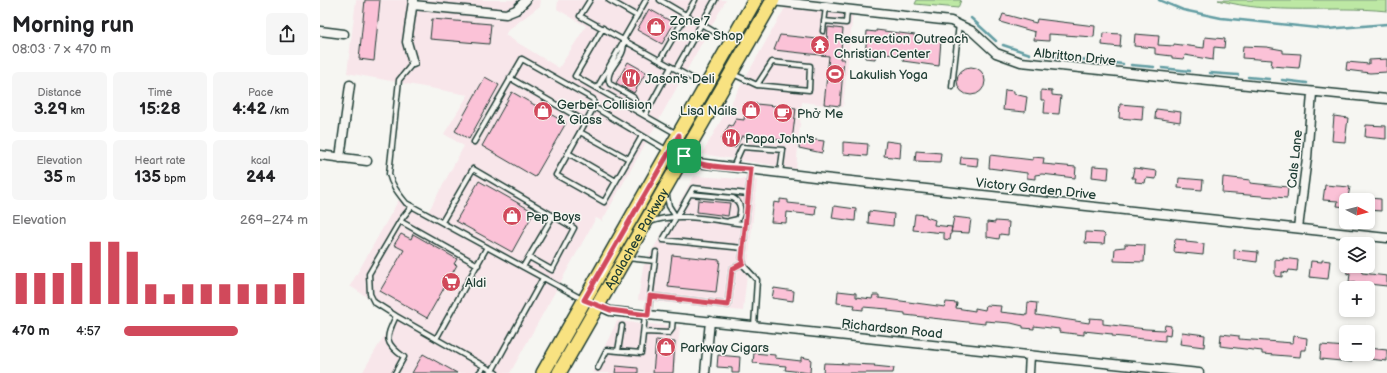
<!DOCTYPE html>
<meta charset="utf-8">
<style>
body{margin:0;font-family:"Balsamiq Sans",sans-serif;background:#f6f6f6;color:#202124;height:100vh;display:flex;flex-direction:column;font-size:15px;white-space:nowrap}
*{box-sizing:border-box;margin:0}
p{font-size:13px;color:#757577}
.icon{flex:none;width:22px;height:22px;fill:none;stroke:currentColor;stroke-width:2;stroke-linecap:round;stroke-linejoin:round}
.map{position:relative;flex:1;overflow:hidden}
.drawer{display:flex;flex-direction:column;background:#fff;width:320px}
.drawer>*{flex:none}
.needle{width:26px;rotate:96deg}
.controls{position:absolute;left:1019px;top:193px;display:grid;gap:8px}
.controls a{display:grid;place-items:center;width:36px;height:36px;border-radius:6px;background:#fff;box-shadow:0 2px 6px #0003;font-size:20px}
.pin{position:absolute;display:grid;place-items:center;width:34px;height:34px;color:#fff;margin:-17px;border-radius:8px;box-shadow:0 2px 6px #0006}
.round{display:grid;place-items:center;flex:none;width:42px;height:42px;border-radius:6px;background:#f6f6f6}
.head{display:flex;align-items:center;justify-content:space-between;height:68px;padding:0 12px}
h1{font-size:22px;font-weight:600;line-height:30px}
.stats{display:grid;grid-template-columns:repeat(3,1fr);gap:6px;height:68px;padding:4px 12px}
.stats div{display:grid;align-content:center;border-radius:6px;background:#f6f6f6;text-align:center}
.stats b{font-size:17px;font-weight:600}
.stats small{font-size:11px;font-weight:400}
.stats p{font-size:11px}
.chart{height:112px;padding:8px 12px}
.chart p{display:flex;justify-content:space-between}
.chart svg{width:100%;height:72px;margin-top:4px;stroke:#d1495b;stroke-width:6}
ul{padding:0 12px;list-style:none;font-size:13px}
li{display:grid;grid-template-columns:64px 48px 1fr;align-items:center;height:30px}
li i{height:10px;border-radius:5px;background:#d1495b}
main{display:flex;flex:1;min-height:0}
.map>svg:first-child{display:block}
.built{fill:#f8e6ea}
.green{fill:#bde8a4;stroke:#6e926c}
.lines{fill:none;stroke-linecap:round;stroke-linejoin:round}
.stream{stroke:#629da3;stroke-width:2.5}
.building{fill:#fbc2d7;stroke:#1f3d34}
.service-casing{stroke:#1f3d34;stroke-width:7}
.minor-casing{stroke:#1f3d34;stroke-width:11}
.primary-casing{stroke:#1f3d34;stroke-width:16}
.service{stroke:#f6f6f2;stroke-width:4}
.minor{stroke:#f6f6f2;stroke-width:8}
.primary{stroke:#f8e281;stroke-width:13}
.route-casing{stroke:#fff;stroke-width:8}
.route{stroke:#d1495b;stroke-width:5}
.labels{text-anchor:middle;stroke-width:3;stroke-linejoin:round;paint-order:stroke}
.poi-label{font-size:13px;fill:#1f3d34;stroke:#f6f6f2;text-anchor:start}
.street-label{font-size:13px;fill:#1f3d34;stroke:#f6f6f2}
</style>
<main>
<section class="drawer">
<div class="head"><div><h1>Morning run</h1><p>08:03 · 7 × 470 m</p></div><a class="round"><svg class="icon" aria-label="share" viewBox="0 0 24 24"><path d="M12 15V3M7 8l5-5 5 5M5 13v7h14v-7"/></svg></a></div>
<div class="stats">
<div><p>Distance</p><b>3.29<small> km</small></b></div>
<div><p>Time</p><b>15:28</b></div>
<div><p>Pace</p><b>4:42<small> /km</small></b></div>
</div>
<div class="stats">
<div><p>Elevation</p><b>35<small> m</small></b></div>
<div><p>Heart rate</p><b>135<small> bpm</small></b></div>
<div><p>kcal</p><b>244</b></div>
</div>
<div class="chart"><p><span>Elevation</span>269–274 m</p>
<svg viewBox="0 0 160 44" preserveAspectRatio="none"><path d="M5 44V25M15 44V25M25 44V25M35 44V19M45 44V6M55 44V6M65 44V12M75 44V32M85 44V38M95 44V32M105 44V32M115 44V32M125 44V32M135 44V32M145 44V32M155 44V25"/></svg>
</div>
<ul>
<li><b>470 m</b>4:57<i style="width:62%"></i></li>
</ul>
</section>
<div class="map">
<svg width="1067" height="373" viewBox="0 0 1067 373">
<rect width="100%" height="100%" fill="#f6f6f2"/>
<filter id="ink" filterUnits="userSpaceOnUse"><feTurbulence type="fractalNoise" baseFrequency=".025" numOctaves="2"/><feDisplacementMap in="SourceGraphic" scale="8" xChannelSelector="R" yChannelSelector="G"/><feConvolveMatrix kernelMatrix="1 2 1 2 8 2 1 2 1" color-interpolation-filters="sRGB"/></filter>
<g filter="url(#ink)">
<path class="built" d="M36,0H221L220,6L188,30L185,35L239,68L266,26L237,9L238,0H406L282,221L276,218L190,373H42L76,316L30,286L81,196L86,203L107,214L144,146L124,134L148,95L27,73Z
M466,6L533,13L523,107L482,102L476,169L382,154Z
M374,176L437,180L423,311L318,300L323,267Z
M297,321L360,327L354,373H272Z"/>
<path class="green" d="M597,0H641L638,8L595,4Z
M898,0H1067V11C1009,5 956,16 898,0Z"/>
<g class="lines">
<path class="stream" d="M839,0L863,10L901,18L1007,29L1067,24
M651,18L676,41
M683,45L710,54
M721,55L743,58
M749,58L768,60
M775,61L803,64
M811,65L834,67
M842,68L870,71
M890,73L918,75
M928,77L949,79
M962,80L987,83"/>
</g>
<path class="building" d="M45,0H60L54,61L39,59Z
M329,9L354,23L342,44L317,30Z
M683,14L716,23L717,19L775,26L774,37L729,34V41L714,40L715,32L680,22Z
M112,19L171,24L169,44L110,39Z
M508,27L523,29L520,59H524L520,106L504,104L509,56L454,50L460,35L507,40Z
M556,30L595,35V40L607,42L608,36L615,37L614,40H621L619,66L583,61L584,56L556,53L555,59L545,58L547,31L556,32Z
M783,33L801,34L800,47L782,45Z
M815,34L839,36L838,45L854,46V44L884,48L885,37L905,39L904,48L894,47L893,60L865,55L864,59L852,58V56L835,54V48L814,46Z
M923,46L947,47L963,50V53L981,54L979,68L951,66L952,60L922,58Z
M1067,59V72L1050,73L1026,70L1027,62L1049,64V60Z
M308,62L326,72L314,93L296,83Z
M637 81a14 14 0 1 1 28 0a14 14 0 1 1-28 0Z
M165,77L179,85L149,139L135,131Z
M685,90L694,91V94L707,97L705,112L683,110Z
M721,90L732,91V95L741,96L739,114L724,113L725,100H721Z
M192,92L246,123L215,177L162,146Z
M426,103L476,108L472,141L422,136L415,148L401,140L409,125L412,126L416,119L424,120Z
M800,104L823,106L822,120L799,118Z
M836,109L861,112L860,122L835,118Z
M1014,116L1028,118L1025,142L1012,141Z
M1046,125L1066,126V139L1045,137Z
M480,138L504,141L502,153L479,148Z
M566,141L581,143L580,158L564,156Z
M523,142L548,144L547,156L523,154Z
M596,151L621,153L620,162L595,161Z
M670,155L713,160V157L724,158L723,164L756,167L755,178L722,174L715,175V179L707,178V173L669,168Z
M641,157L658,158L657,166L640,164Z
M773,166L789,167L788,179L772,177Z
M814,168L837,171L836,179L826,178L825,183L815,182L816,178H812Z
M903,177L930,180V183L968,187L967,198L902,193Z
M859,178L883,180L882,190L858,188Z
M159,181L214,212L192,252L136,221Z
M1005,185L1030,187L1026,207L1017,206L1018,201L1003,200Z
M1048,198L1061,199V211L1048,210Z
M460,199L468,200V203L496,206L495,215L467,212L466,223L451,222L454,202L460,203Z
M378,200L410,203L408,216L377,212Z
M514,206L536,209L535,221L512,218Z
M549,211L574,214L573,226L548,223Z
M595,214L606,215V217L615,220L614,225L632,227L630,240L624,239V233L593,230Z
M634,217L651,219L649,233L631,232Z
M675,221L689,222L688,235L680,234L679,239L667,237V222L675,223Z
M766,232L783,233L785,235L784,244L765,243Z
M81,234L91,239L93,234L137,259L134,264L137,265L107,318L60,291L84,250L74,245Z
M855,239L866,240V242L884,244L883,255L854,252Z
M805,244L825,245L824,262L794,261L795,248L805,247Z
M914,250L938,252L937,262L914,259Z
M352,255L400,260L396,292L348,287Z
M963,258L978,260L977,271L969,270L968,273L962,272V277L955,276V259L963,260Z
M1002,260L1010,261L1008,279L989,277L991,261L1002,262Z
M1026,266H1048L1049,269L1041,270L1042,273L1067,276V286L1029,282L1030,273L1027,274Z
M454,288L474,291L473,301L452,298Z
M518,291L536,293V297L552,299L553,295H559V298L625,307L626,302L637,303L636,308L655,311V308L665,310L666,305L681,306L680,312L707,315L708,302L717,303L716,315L769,323L770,318L783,319V324L826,329L844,330L845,325L851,326L850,336L845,335V341L792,336V334L764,331V335L739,332V329L714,326V329L703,328V326L691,323L665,321V324L585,315V313L568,311V309L543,307V310L534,309L535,305L517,303Z
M862,332L885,335L884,347L860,344Z
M901,334L919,336V339L973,343L974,336L987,338L986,350H981L980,357L942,354V351L900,346Z
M336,340L355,342L353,373H333Z
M1001,345L1026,347V354H1033L1032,362L1000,359Z
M1048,348L1067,350V361L1048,359Z
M434,353L455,355V358L481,361V357L491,359L490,373L465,370L466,366L433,363Z
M103,354L137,373H92Z
M398,355L420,357L419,373H412V368L397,367Z
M504,363L555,365L554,366L574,368L573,373H503Z
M296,366L318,368V373H295Z"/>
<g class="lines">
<g class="service-casing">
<path id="service" d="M270,0L260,16L384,85
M289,0L317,16
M340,0L410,41
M504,21L526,23L527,9
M283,28L255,76L357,134
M503,31L506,7
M303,40L326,0
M304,40C304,44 304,49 302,53C298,62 284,74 290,84L313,97L321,113
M340,60L375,0
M93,63L79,80L69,174C72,186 79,194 86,203L262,299
M356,69L395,0
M413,74L437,85L489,90L490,66L452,62L437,85
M190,78L266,122
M632,87L639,24
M277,88L303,42
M274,107L236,175L284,202L322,136
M325,115L351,67
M260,132L309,159
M154,142L202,59L273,99L274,107L348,151
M248,153L296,181
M413,167L422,147L463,150L460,173
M431,169L422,258L424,266L437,280L434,326
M346,192L349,206L356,217
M370,194L413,198C421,202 422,211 418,219L409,221
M92,206L80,221L49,274L50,294L54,302L76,316L176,373
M80,221L158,265
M122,222L153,169L254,228L232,270L209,257
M330,222C357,211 397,221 425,224
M423,248L343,240L373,188L428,194
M307,258L335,261
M203,267L233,216
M331,296L408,305L412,269L423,263
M328,315L336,252
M324,332L349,333L352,329L353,317
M116,339L167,247
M298,351L302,326
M278,368L287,350L321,353L325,315
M172,371L223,278
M75,373L84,357C63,342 66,338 76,316
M159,373L164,367"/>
</g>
<g class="minor-casing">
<path id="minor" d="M452,1L631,21L652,31L676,53L701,62L1067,99
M93,5L186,14L196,10L206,0
M0,31L24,34
M93,63L87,42L93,1
M0,155L47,161
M364,156L377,163L503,178L1067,238
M20,158L30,85
M978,228L987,158L992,93
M275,304L290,311L879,373
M385,373L390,321
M709,373L710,355"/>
</g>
<g class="primary-casing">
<g id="primary">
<path d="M223,373L435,0"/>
<path id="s1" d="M239,373L453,0"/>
</g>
</g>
<use href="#service" class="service"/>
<use href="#minor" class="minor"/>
<use href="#primary" class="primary"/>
</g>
</g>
<g class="lines" filter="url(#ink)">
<g class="route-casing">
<path id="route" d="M359,135C359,142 358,150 363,156C374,167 415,168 431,169L422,258L423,263L412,269L408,305L330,296L328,315L290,310L264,300Z"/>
</g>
<use href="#route" class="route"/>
</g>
<defs>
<g id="shop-disc" transform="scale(1)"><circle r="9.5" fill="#d1495b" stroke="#f6f6f2"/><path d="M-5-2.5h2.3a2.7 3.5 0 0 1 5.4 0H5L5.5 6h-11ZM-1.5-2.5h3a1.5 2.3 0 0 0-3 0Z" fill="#fff"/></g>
<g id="temple-disc" transform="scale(1)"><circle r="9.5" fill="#d1495b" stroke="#f6f6f2"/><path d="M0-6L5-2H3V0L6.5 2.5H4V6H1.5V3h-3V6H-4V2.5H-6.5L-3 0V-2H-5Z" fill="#fff"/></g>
<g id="stadium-disc" transform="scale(1)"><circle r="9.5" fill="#d1495b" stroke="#f6f6f2"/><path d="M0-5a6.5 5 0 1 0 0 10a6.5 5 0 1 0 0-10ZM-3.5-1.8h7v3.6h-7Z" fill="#fff"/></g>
<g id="restaurant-disc" transform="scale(1)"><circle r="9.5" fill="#d1495b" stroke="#f6f6f2"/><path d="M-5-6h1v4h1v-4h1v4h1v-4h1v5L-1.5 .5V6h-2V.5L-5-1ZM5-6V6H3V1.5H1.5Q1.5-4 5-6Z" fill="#fff"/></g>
<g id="cafe-disc" transform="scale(1)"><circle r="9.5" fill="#d1495b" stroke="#f6f6f2"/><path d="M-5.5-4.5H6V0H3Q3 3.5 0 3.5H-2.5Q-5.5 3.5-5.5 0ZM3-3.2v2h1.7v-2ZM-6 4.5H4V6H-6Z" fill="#fff"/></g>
<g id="supermarket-disc" transform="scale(1)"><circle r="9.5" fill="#d1495b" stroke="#f6f6f2"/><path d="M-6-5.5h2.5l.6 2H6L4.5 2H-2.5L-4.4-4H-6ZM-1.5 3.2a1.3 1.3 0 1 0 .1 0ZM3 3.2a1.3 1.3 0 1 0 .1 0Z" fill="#fff"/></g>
</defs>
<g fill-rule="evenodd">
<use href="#shop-disc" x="336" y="27"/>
<use href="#temple-disc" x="500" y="45"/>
<use href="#stadium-disc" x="515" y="74"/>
<use href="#restaurant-disc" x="311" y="78"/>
<use href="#shop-disc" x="431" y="110"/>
<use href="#shop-disc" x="223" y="111"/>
<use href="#cafe-disc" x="463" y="113"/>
<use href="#restaurant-disc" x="411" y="138"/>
<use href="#shop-disc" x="192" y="216"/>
<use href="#supermarket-disc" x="131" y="282"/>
<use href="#shop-disc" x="346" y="347"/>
</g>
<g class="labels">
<g class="poi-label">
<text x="350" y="25">Zone 7<tspan x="350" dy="15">Smoke Shop</tspan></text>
<text x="514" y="43">Resurrection Outreach<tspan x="514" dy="15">Christian Center</tspan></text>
<text x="529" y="79">Lakulish Yoga</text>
<text x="325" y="83">Jason's Deli</text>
<text x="237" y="109">Gerber Collision<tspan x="237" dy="15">&amp; Glass</tspan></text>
<text x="417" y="115" text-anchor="end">Lisa Nails</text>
<text x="477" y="118">Phở Me</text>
<text x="425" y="143">Papa John's</text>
<text x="206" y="221">Pep Boys</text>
<text x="145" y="287">Aldi</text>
<text x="360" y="352">Parkway Cigars</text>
</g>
<g class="street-label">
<text transform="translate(755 56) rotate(6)" y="5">Albritton Drive</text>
<text transform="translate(974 159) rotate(-84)" y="5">Cals Lane</text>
<text transform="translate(716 188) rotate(6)" y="5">Victory Garden Drive</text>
<text dy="5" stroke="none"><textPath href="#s1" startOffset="155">Apalachee Parkway</textPath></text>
<text transform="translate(572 328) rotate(6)" y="5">Richardson Road</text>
</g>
</g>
</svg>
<div class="controls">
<a><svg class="needle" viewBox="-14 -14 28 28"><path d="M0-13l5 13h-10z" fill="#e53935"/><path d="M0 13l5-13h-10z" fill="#757577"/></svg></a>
<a><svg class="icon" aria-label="layers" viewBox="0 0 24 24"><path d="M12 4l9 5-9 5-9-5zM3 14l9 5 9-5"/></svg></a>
<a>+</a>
<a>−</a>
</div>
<div class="pin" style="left:364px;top:156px;background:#1e9e55"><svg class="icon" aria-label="arrive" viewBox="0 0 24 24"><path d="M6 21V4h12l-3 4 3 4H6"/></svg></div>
</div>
</main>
